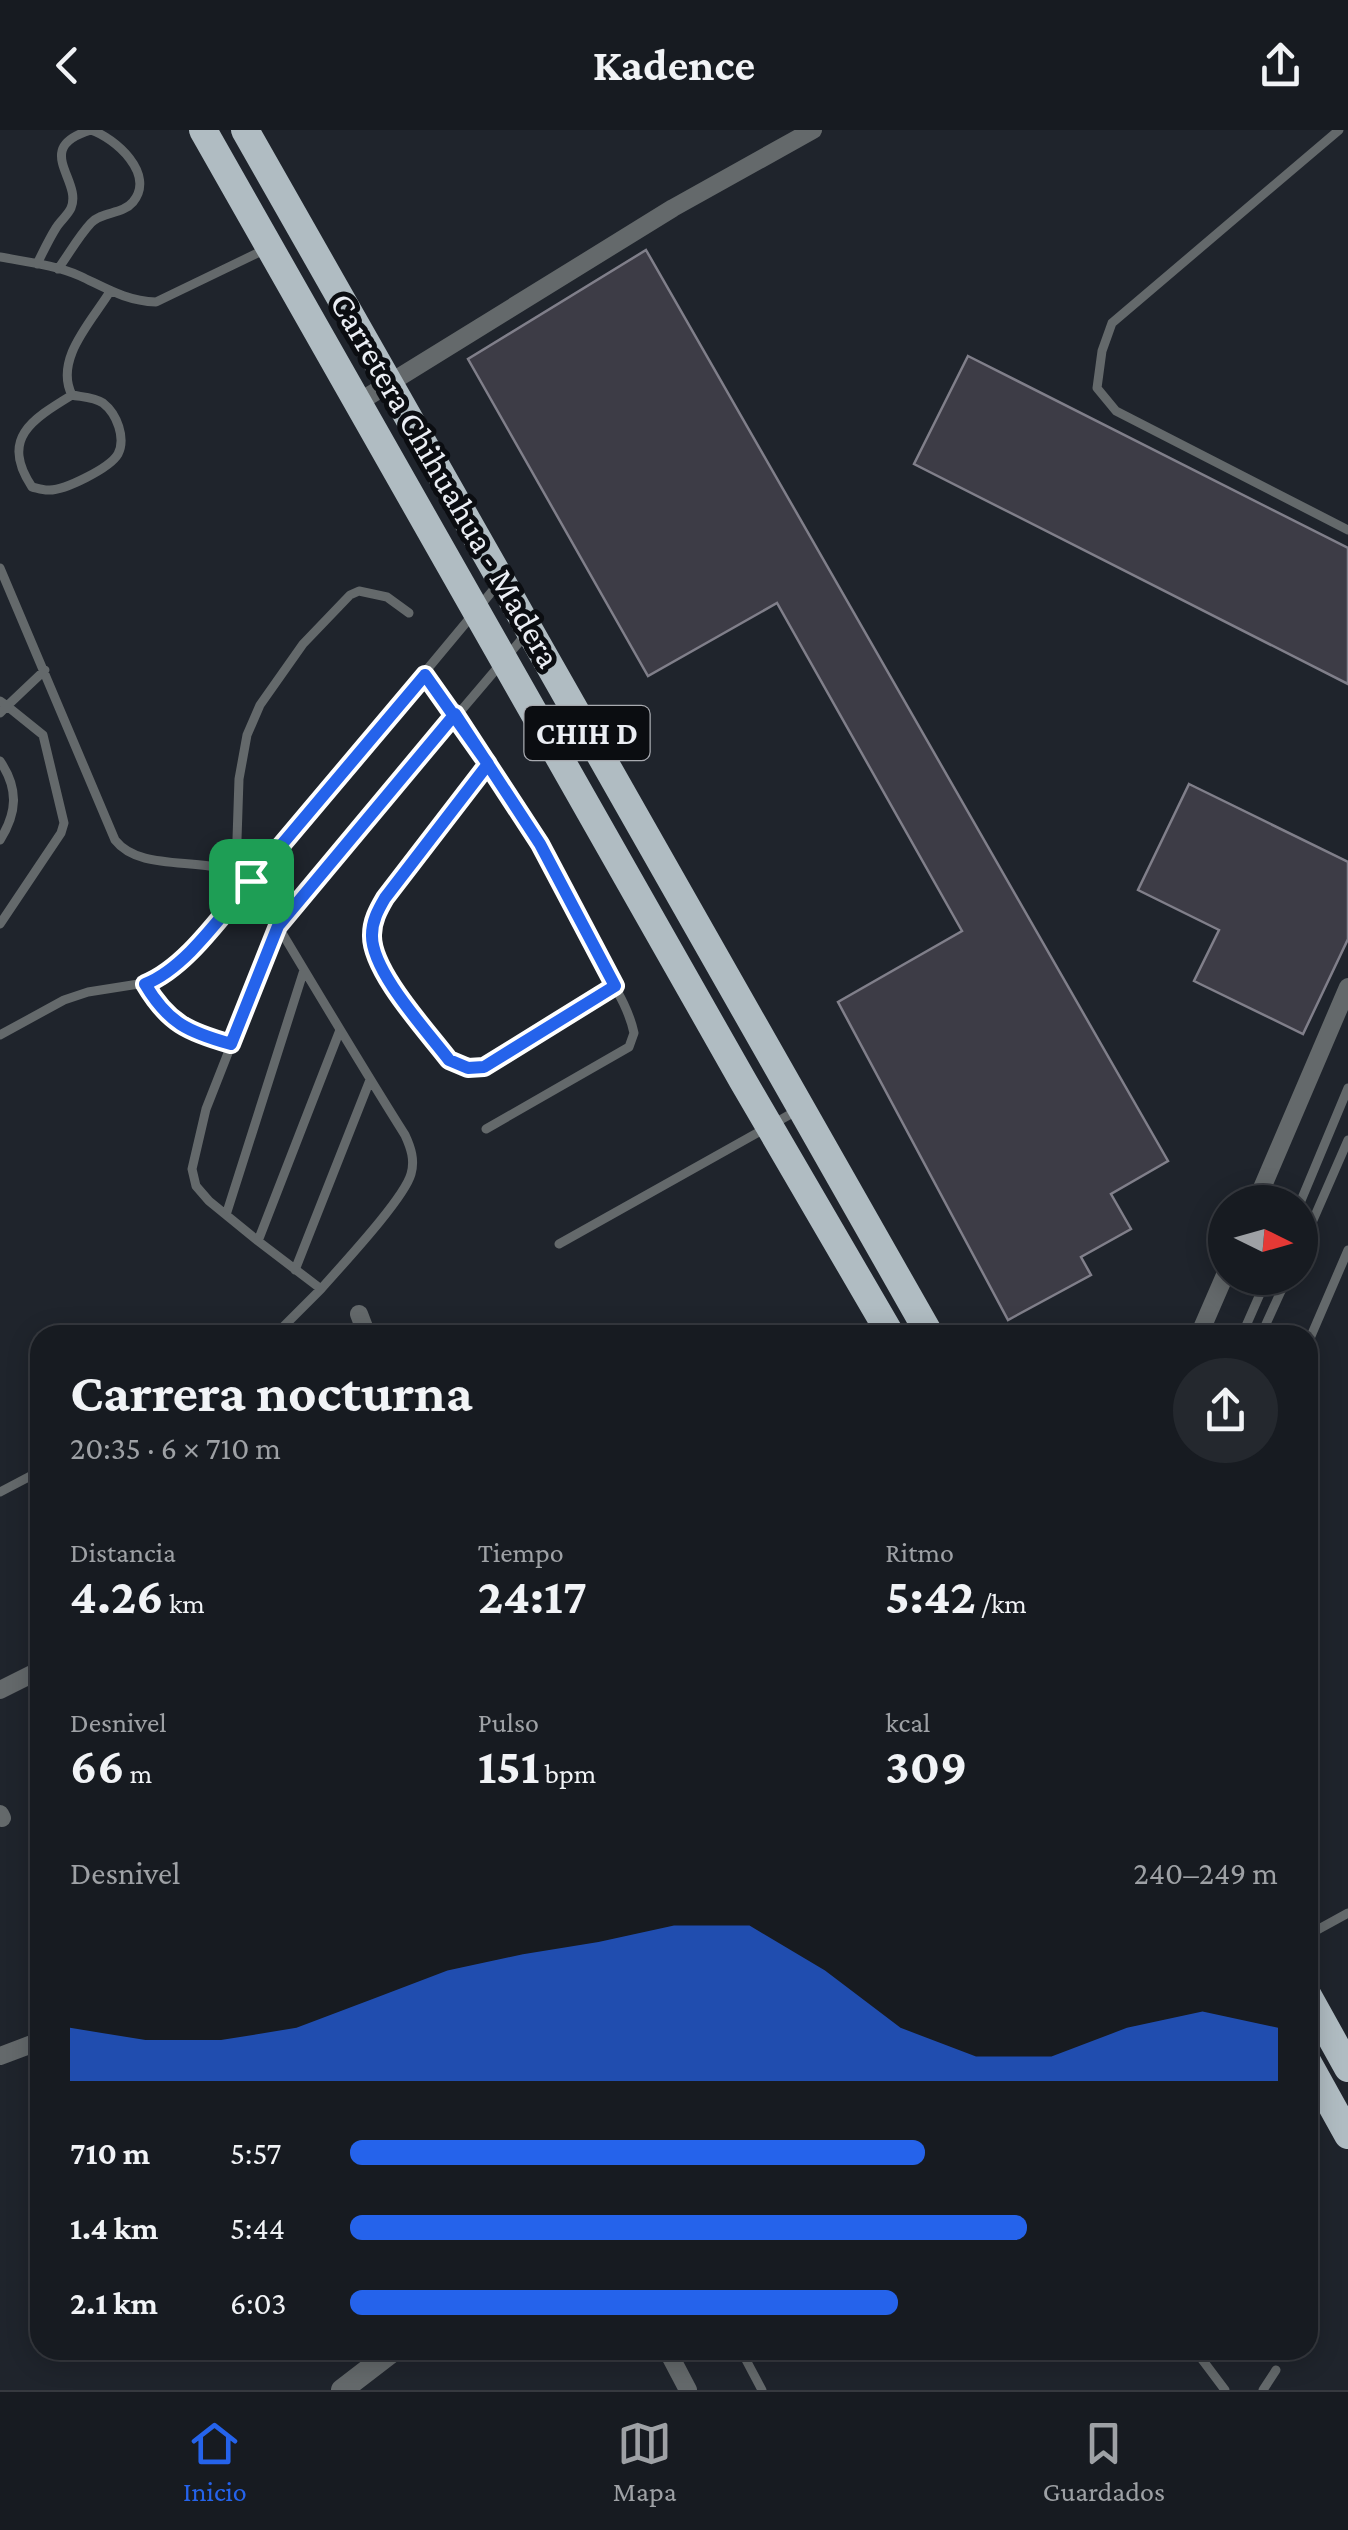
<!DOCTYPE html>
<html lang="es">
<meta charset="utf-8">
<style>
body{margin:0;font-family:"Crimson Pro",serif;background:#24282e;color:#f1f3f6;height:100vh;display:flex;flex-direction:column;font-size:38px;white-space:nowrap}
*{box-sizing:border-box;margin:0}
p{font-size:32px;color:#9ea1a5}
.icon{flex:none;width:55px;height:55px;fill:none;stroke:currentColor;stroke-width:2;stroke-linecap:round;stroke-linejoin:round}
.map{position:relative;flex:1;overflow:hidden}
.side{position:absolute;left:30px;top:1195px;width:1288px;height:1035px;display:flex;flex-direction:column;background:#171b21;border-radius:30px;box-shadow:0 5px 25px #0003,0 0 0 2px #36393f}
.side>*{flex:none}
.needle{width:65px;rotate:95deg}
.buttons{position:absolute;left:1208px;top:1055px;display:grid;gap:20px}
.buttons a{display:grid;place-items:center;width:110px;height:110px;border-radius:50%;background:#171b21;box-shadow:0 5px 25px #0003,0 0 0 2px #36393f;font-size:50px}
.pin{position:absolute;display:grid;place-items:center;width:85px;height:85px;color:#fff;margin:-42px;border-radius:20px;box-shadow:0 5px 15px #0006}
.round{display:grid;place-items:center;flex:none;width:105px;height:105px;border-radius:52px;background:#24282e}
.overview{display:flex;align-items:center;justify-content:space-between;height:170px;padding:0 40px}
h1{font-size:55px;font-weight:700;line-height:75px}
.stats{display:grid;grid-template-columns:repeat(3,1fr);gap:15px;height:170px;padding:10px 40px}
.stats div{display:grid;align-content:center}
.stats b{font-size:50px;font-weight:700}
.stats small{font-size:28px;font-weight:400}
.stats p{font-size:28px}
.chart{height:280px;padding:20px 40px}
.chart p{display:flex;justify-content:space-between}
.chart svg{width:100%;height:180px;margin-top:10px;fill:#2563eb;opacity:.7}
ul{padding:0 40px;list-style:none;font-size:32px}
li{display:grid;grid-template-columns:160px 120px 1fr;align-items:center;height:75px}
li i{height:25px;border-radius:12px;background:#2563eb}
header{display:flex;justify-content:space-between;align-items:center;height:130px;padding:0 40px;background:#171b21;font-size:45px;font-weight:700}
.menu{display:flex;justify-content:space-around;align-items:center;height:140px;border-top:2px solid #36393f;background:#171b21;font-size:28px;color:#9ea1a5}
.menu a{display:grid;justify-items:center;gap:5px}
.menu .on{color:#2563eb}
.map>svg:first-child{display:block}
.building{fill:#3d3c46;stroke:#807f8a;stroke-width:2.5}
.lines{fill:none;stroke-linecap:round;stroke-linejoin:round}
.service{stroke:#64696b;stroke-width:9}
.minor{stroke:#64696b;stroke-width:18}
.tertiary{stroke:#64696b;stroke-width:22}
.trunk{stroke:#b0bcc2;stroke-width:28}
.route-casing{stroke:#fff;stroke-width:20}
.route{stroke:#2563eb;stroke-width:12}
.labels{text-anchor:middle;stroke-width:10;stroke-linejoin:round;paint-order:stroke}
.shield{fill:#0b0d11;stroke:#a8aab0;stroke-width:2.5}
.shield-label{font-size:32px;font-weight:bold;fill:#ebeef4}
.street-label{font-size:35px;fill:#ebeef4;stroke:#0b0d11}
</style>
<header><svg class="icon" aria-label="back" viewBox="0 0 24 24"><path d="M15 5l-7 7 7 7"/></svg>Kadence<svg class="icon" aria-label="share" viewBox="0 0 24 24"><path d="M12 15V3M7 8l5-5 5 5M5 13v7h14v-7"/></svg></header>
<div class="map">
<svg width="1348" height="2260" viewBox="0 0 1348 2260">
<rect width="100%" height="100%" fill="#1f242c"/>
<path class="building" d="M646,120L1168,1031L1111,1064L1131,1099L1081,1127L1091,1145L1008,1190L838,872L962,801L777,473L648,546L468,229Z
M968,226L1348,418V554L914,334Z
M1189,654L1348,732V809L1303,904L1194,851L1219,800L1138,760Z"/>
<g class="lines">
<path class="service" d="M1339,0L1112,193L1102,221L1097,258L1116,281L1348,400
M0,127C26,132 55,135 80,146C106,158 126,171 156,172L268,118
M37,134C43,122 49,109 56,98C60,91 68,85 71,78C83,50 31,18 91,0
M58,139C69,124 78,107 91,93C102,81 122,85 133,72C156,44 115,8 91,0
M72,265C81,267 94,267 103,273C117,284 126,308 118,324C110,338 64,361 48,360C42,360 37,358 32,357C0,309 31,290 72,265C54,230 91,192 109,163
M0,438L115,710C143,746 214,722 251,751L167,843L145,853L88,862L64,870L0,905
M499,453L251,751C302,836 352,921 405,1005C411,1018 415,1030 411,1044C404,1069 341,1136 321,1159L258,1111L209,1071L196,1056L192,1039L206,979L278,796L527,503
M425,545C492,631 545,724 595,820C608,847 628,874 634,903L629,917L486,999
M0,571L7,576L45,540
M0,583L7,576L43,605L64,693L61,703L0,794
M0,631C19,659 17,683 0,710
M489,634L385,768C375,785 369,801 374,820C379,847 431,905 449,930L468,938L484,937L615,857
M236,739L239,649L247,605L260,575L303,514L350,465L359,461L387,467L409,483
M145,853C168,893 188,902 231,914
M1300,1073L1348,958
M226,1085L304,840
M258,1111L340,900
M559,1114L798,980
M1300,1120L1348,1010
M295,1140L370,950
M275,1205L321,1159
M1242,1205L1267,1148
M1261,1205L1287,1148
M1308,1213L1348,1120
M0,1362L40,1341
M1308,1805L1348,1783
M745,2220V2228L762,2260
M1195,2220L1225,2260
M1263,2260L1276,2240"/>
<path class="minor" d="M359,272L673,78L813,0
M1256,1072L1348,857
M359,1184L367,1205
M1199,1205L1225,1145
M0,1560L40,1540
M0,1684L2,1688
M0,1926L40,1911
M667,2220L688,2260"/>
<path class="tertiary" d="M342,2260L394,2220"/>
<path class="trunk" d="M203,0L743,951L891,1205
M245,0L930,1205
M1308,1866L1348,1938
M1308,1933L1348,2005"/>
</g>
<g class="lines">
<g class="route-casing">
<path id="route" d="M251,751C222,784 186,838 145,854C168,893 188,902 231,914L278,796L455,584L540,714L615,856L484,937L468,938L449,930C427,901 371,841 372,805C372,791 378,780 385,768L488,634L425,545L251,751"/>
</g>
<use href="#route" class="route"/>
</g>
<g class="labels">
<rect class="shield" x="524.5" y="576" width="125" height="54" rx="8"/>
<g class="shield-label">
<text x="587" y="614">CHIH D</text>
</g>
<g class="street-label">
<text transform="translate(446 350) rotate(60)" y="12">Carretera Chihuahua - Madera</text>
</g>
</g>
</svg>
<div class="buttons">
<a><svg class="needle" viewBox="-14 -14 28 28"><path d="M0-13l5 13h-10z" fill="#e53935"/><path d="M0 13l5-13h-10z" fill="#9ea1a5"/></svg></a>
</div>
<div class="pin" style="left:251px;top:751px;background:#1e9e55"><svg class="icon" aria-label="arrive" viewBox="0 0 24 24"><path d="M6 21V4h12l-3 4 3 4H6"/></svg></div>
<section class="side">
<div class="overview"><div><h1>Carrera nocturna</h1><p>20:35 · 6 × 710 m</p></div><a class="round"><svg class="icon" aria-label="share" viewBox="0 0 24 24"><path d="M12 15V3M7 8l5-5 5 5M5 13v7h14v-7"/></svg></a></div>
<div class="stats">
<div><p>Distancia</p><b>4.26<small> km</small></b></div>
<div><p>Tiempo</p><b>24:17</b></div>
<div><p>Ritmo</p><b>5:42<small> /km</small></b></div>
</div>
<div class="stats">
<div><p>Desnivel</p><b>66<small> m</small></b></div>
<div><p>Pulso</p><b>151<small> bpm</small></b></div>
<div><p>kcal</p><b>309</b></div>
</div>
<div class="chart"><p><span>Desnivel</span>240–249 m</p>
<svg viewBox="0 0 160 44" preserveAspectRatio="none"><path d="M0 44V31L10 34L20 34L30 31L40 24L50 17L60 13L70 10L80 6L90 6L100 17L110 31L120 38L130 38L140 31L150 27L160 31V44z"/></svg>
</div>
<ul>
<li><b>710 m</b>5:57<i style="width:62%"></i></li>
<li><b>1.4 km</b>5:44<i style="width:73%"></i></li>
<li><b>2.1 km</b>6:03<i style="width:59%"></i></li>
</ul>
</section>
</div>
<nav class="menu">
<a class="on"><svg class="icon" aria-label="home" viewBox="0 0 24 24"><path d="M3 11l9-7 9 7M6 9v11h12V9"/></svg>Inicio</a>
<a><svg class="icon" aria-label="map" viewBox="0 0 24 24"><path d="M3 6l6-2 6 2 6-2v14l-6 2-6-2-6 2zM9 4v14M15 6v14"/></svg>Mapa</a>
<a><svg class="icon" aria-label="saved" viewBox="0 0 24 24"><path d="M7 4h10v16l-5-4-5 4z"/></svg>Guardados</a>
</nav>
